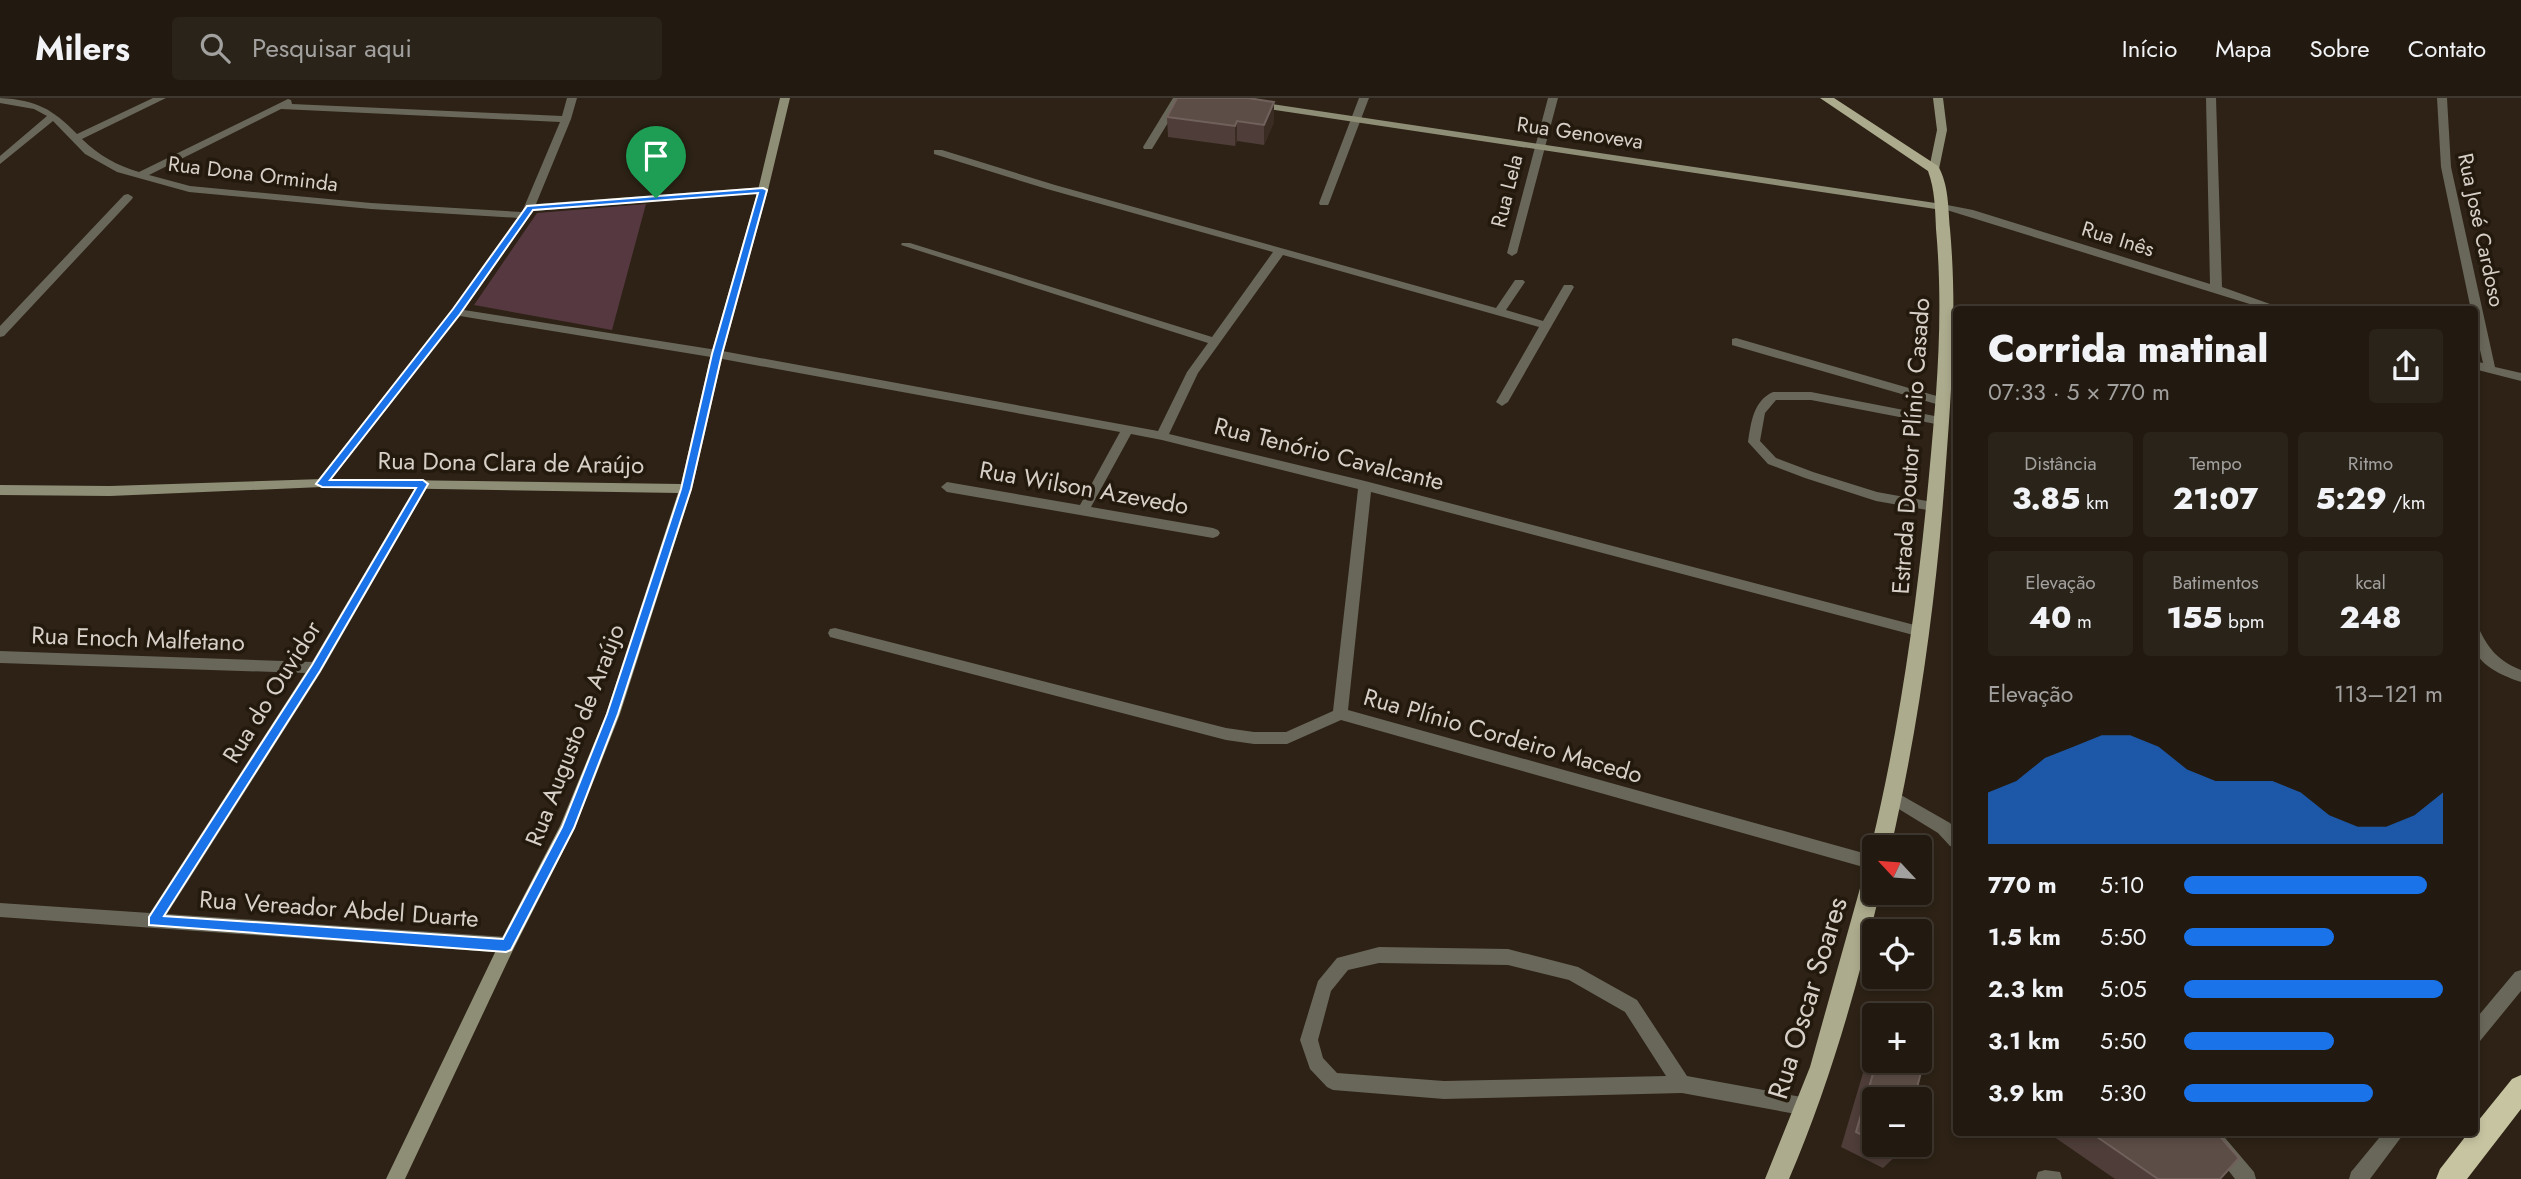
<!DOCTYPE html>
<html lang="pt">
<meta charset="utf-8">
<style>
body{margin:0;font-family:Jost,sans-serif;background:#2a2319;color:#f1f3f6;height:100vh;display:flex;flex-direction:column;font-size:26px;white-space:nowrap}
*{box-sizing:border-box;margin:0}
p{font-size:23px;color:#a2a19f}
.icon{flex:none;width:38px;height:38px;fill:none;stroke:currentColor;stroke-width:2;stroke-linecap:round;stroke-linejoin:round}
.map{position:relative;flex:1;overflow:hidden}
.drawer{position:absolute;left:1953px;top:208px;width:525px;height:830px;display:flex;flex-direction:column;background:#221a10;border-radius:7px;box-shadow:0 4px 10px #0003,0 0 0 2px #3f3830}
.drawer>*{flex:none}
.needle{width:46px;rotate:296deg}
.controls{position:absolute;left:1862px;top:737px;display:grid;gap:14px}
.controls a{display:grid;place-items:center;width:70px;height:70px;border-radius:7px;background:#221a10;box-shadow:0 4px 10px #0003,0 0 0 2px #3f3830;font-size:35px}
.pin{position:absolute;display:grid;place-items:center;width:60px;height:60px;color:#fff;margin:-72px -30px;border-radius:50% 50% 50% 0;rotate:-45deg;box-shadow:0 0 7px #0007}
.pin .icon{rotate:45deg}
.round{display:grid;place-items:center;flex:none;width:74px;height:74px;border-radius:7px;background:#2a2319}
.head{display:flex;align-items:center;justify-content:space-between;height:119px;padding:0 35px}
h1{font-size:38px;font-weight:800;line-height:52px}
.figures{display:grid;grid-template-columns:repeat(3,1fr);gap:10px;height:119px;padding:7px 35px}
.figures div{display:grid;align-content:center;border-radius:7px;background:#2a2319;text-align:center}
.figures b{font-size:30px;font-weight:800}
.figures small{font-size:19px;font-weight:400}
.figures p{font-size:19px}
.chart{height:196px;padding:14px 35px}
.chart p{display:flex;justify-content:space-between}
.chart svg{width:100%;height:126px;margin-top:7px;fill:#1a73e8;opacity:.7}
ul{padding:0 35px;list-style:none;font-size:23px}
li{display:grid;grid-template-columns:112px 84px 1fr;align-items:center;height:52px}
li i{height:18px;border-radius:9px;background:#1a73e8}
header{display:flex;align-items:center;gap:42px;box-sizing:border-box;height:98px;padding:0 35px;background:#221a10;border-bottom:2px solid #3f3830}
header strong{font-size:33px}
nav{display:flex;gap:38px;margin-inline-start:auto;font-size:24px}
.search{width:490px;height:63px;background:#2a2319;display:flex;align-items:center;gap:18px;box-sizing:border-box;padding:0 24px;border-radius:7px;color:#a2a19f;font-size:26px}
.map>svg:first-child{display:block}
.green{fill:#563840}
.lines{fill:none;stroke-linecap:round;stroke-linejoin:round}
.lane{fill:#686759;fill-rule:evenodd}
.street{fill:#686759;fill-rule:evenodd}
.secondary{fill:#8e8d76;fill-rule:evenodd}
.primary{fill:#acab8d;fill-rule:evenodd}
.highway{fill:#c7c5a1;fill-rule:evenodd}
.wall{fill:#4e3d38}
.shaded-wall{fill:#3b2c23}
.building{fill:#5d4d47;stroke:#70615c;stroke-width:2}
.route{fill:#1a73e8;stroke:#fff;stroke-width:2;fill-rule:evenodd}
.labels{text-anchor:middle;stroke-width:7;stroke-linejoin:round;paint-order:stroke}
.far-street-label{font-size:21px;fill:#d7d0c8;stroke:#23190c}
.street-label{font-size:24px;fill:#d7d0c8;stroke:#23190c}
.near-street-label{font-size:28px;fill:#d7d0c8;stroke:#23190c}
</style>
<header>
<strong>Milers</strong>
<div class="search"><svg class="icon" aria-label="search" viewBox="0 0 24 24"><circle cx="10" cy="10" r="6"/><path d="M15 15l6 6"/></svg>Pesquisar aqui</div>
<nav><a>Início</a><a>Mapa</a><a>Sobre</a><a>Contato</a></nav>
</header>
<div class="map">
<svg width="2521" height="1081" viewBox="0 0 2521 1081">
<rect width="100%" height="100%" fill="#2d2215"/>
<path class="green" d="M646,106L612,232L474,207L537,115Z"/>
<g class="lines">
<path class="lane" d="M1736,240L1947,301L1949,304L1943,308L1732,247V241Z
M1773,294H1811L1945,320L1947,323L1945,326L1941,327L1811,302H1776L1765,315L1760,343L1776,360L1813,374L1877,394L1938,405L1939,408L1938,411L1933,413L1876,403L1805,380L1768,366L1748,344C1751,325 1753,303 1773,294Z
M1379,849L1508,851L1578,869L1637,902L1687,978L1807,1000L1813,1003L1816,1009L1813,1015L1807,1018L1682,995L1444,1001L1333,992L1327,989L1310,971L1300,942L1318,883L1337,860ZM1379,865L1508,867L1569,882L1625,914L1666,978L1444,983L1337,975L1323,960L1318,942L1331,893L1348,872Z
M2521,872V893L2480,943L2474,945V923L2515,874Z
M2384,1034H2405L2370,1081H2349L2351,1074Z
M2045,1072L2060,1074L2062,1081H2036L2038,1074Z"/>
<path class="street" d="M0,0C37,2 52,11 77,36L153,0H166L82,41C98,57 118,68 139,74L288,1L291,2L292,6L562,18L567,0H577L571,21L536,106L763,89L768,92L763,95L533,113L464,212L717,252L1158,333L1187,274L1208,245L901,147L902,145H910L1212,239L1273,154L1047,91L934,56V52H942L1055,87L1496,210L1515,182H1523L1525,184L1506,212L1543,223L1564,187H1572L1574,189L1508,304L1502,308L1496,304L1539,229L1283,157L1198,275L1169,336L1365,383L1926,530L1928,534L1926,538L1921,539L1371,394L1348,612L1874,758V772L1341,622L1287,646H1254L1226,642L830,539L828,535L830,531L835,530L1226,630L1254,634H1286L1333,613L1358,391L1162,342L1131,336L1091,409L1213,430L1218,432L1220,435L1218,438L1213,440L947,394L941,389L947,384L1080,407L1120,334L717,260L460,218L326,388H318L316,385L318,382L453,211L519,120L371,111L189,94L117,74L85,56L53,23L0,66V58L47,18L34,11L0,5ZM281,11L560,24L522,114L371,105L190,88L149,77Z
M1173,0H1183L1152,51H1144L1143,49Z
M1359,0H1369L1329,105L1328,107H1320L1319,105Z
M1548,0H1558L1517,155L1512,158L1507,155Z
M2206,0H2216L2222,189L2287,212H2269L1937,109L1942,106L1973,112L2210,186Z
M2437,0H2447L2451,69L2495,269L2521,275V283L2474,271V263L2483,265L2474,226V212H2471L2441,69Z
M128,96L133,99L132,101L4,238L0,239V228L124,97Z
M423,382L429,386L321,574L167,816L507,839L513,842L515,847L513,852L507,855L0,819V805L150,815L305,575L0,565V553L312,564L419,383Z
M2474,530L2479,531C2489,552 2499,563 2521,572V584C2506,579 2481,569 2475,552C2473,546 2474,536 2474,530Z
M1894,693L1950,725L1956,733V750L1950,748L1938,735L1889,705L1886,700L1889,695Z
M2199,1034H2220L2254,1074L2256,1081H2235Z"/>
<path class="secondary" d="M780,0H790L768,92L723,256L692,391L620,616L575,730L513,852L405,1081H386L501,842L560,728L606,616L678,395L322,389L110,398L0,397V387L110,388L322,381L681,386L711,256L758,92Z
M1933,0H1943L1947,32L1939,71L1934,74L1929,71L1937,32Z
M1258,4L1942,106L1947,109L1942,112L1255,9V5Z"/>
<path class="primary" d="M1820,0H1834L1938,68C1949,87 1948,110 1950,131C1957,209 1952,287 1946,365C1937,494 1920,622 1891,749H1874V755L1871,749C1907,600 1924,449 1936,296C1940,240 1941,186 1936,131C1935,111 1935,92 1928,73Z
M1874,767V794H1880C1856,892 1829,988 1789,1081H1765L1810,969L1864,776L1867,770Z"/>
<path class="highway" d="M2521,977V1011L2467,1081H2436L2440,1071L2469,1034H2474V1028L2512,981Z"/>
</g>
<path class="wall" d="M1177,0H1249L1274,24L1264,47L1237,43L1235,48L1168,39L1167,19Z
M1874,938V962H1920L1874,1001V1046H1901L1899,1055L1883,1070L1841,1049Z
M2047,1034H2216L2220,1081H2115Z"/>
<path class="shaded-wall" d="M1274,4V24L1264,47V27Z
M1237,23V43L1235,48V28Z"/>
<path class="building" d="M1177,0H1248L1274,4L1264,27L1237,23L1235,28L1167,19Z
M1920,936L1930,940L1914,1001H1874V1043L1856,1034L1877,962H1920Z
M2090,1034H2216L2239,1060L2220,1081H2158Z
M1882,1046H1901L1899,1055Z"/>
<path class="route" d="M763,90L767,92L722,256L691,391L618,616L574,730L511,852L506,854L149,827V819L312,567L416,390L322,389L316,386L453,211L527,108ZM758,95L712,256L681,391L607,616L562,729L503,841L164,818L320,573L428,386L423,382H330L460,216L533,112Z"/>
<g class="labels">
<g class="far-street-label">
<text transform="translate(1580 35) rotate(8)" y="7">Rua Genoveva</text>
<text transform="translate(253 76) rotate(7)" y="7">Rua Dona Orminda</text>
<text transform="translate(1507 93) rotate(-76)" y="7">Rua Lela</text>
<text transform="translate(2481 132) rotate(78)" y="7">Rua José Cardoso</text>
<text transform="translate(2118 141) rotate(17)" y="7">Rua Inês</text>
</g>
<g class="street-label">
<text transform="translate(1911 348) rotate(-86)" y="8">Estrada Doutor Plínio Casado</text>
<text transform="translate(1329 356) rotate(14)" y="8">Rua Tenório Cavalcante</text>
<text transform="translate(511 365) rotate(1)" y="8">Rua Dona Clara de Araújo</text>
<text transform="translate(1084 390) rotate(10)" y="8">Rua Wilson Azevedo</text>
<text transform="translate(138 541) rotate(2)" y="8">Rua Enoch Malfetano</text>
<text transform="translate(272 594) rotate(-58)" y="8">Rua do Ouvidor</text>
<text transform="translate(575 637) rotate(-69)" y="8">Rua Augusto de Araújo</text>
<text transform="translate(1503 638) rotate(16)" y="8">Rua Plínio Cordeiro Macedo</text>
<text transform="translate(339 811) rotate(4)" y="8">Rua Vereador Abdel Duarte</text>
</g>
<g class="near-street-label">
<text transform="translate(1807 900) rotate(-73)" y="10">Rua Oscar Soares</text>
</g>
</g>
</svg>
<div class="controls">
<a><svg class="needle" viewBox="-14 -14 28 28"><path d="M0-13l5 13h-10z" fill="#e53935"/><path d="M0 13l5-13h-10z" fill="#a2a19f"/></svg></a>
<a><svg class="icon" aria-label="locate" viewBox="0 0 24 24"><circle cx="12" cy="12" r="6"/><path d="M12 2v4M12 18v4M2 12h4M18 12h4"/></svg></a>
<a>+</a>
<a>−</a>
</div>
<div class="pin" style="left:656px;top:100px;background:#1e9e55"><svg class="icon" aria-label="arrive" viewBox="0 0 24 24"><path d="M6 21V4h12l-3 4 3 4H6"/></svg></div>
<section class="drawer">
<div class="head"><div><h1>Corrida matinal</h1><p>07:33 · 5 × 770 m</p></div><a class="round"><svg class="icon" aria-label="share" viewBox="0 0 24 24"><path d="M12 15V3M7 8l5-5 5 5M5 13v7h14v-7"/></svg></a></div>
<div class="figures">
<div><p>Distância</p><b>3.85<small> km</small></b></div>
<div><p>Tempo</p><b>21:07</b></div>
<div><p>Ritmo</p><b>5:29<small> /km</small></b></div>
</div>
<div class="figures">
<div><p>Elevação</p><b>40<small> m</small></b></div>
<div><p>Batimentos</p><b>155<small> bpm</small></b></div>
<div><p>kcal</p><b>248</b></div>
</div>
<div class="chart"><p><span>Elevação</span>113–121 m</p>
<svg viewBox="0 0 160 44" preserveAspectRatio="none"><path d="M0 44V26L10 22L20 14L30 10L40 6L50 6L60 10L70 18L80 22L90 22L100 22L110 26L120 34L130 38L140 38L150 34L160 26V44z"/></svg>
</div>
<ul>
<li><b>770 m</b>5:10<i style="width:94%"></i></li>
<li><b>1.5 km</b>5:50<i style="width:58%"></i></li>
<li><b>2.3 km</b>5:05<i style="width:100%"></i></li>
<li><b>3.1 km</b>5:50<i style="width:58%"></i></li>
<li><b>3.9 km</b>5:30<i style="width:73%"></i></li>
</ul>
</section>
</div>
